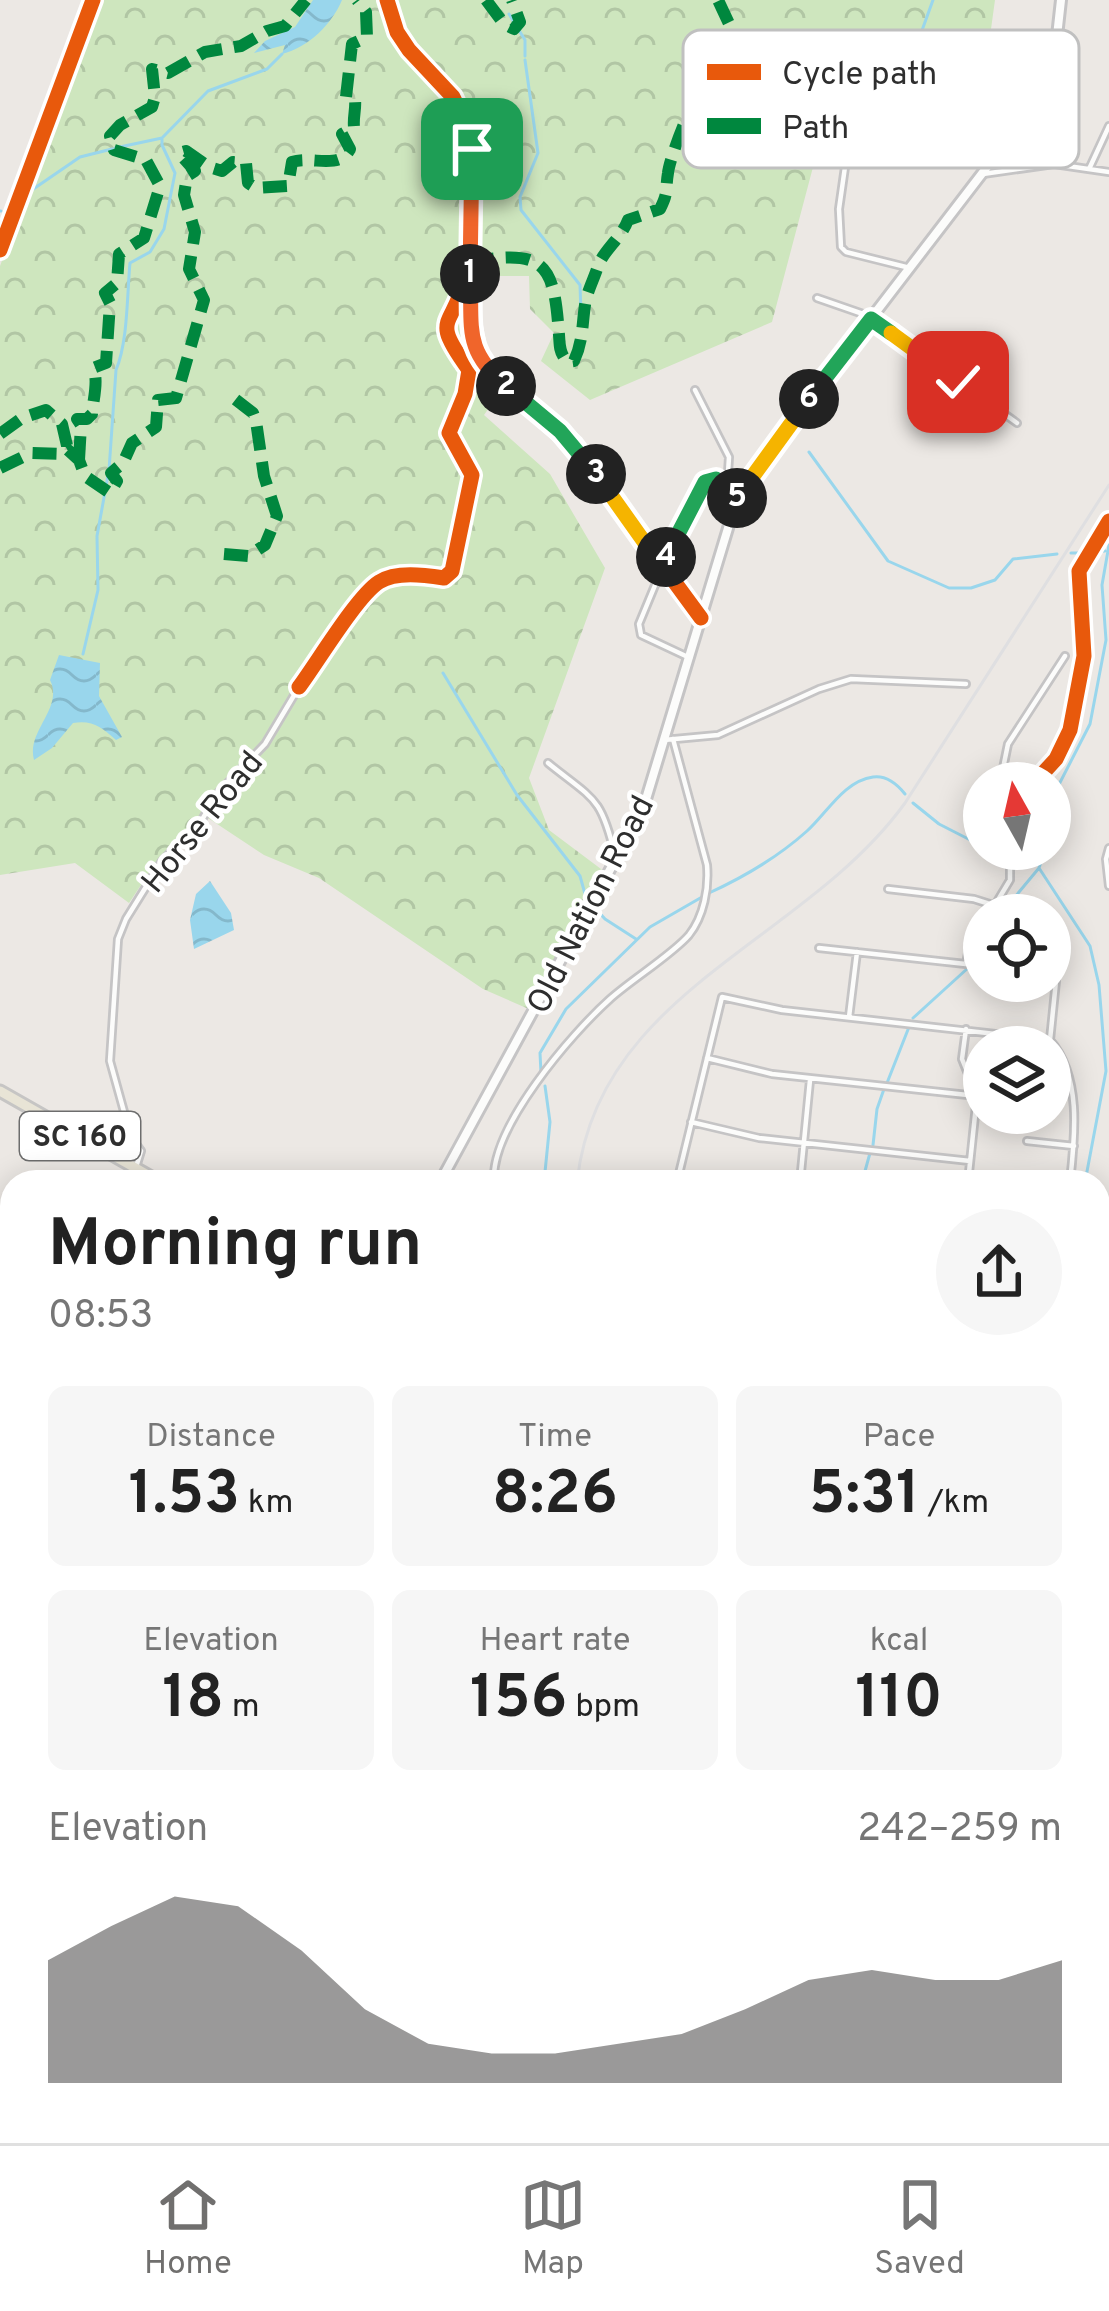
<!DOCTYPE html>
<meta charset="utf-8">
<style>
body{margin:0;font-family:Overpass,sans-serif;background:#f6f6f6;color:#222;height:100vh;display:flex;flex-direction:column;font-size:45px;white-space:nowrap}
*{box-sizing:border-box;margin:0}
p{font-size:39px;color:#767676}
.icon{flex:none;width:66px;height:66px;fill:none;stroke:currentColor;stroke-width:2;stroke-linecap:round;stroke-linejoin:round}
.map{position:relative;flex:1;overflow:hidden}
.drawer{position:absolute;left:0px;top:1170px;width:1110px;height:975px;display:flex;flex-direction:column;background:#fff;border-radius:36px 36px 0 0;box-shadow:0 6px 30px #0003}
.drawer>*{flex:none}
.needle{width:78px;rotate:352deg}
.fabs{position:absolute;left:963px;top:762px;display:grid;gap:24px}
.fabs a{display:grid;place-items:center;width:108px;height:108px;border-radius:50%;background:#fff;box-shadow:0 6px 30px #0003;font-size:60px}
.pin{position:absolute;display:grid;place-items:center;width:102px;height:102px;color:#fff;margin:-51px;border-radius:24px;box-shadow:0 6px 18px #0006}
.km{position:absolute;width:60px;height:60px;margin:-30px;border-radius:50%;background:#222;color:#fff;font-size:33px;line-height:60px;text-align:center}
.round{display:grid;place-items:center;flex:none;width:126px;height:126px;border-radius:63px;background:#f6f6f6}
.head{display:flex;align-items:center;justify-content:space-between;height:204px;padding:0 48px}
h1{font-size:66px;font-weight:700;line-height:90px}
.metrics{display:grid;grid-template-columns:repeat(3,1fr);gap:18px;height:204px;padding:12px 48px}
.metrics div{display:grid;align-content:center;border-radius:18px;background:#f6f6f6;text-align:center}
.metrics b{font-size:60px;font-weight:700}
.metrics small{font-size:33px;font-weight:400}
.metrics p{font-size:33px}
.chart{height:336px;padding:24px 48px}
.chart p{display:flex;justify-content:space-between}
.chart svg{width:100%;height:216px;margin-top:12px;fill:#706f6e;opacity:.7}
.dock{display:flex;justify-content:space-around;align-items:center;height:168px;border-top:3px solid #e0e0e0;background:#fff;font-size:33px;color:#767676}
.dock a{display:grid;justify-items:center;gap:6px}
.dock .selected{color:#706f6e}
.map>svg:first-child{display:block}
.grass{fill:#cee6be}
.park{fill:url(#park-crowns)}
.water{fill:url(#water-waves)}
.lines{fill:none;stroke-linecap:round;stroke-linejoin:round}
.stream{stroke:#99d6ec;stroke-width:3}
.street-casing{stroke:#c5c4c5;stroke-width:10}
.secondary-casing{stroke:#c5c4c5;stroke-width:14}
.primary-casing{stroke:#c6c5c4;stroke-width:15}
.street{stroke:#fcfcfb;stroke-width:4.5}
.secondary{stroke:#fcfcfb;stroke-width:8}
.primary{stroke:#e8e4d6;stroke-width:9}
.rail{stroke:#dfdfe1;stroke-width:3}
.quiet{stroke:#00873e;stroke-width:12;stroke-dasharray:24 12;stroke-linecap:butt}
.cycleway-casing{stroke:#fff;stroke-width:22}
.cycleway{stroke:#e8590c;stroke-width:15}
.split-1-casing{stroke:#fff;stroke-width:24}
.split-2-casing{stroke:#fff;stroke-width:24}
.split-3-casing{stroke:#fff;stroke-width:24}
.split-4-casing{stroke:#fff;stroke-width:24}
.split-5-casing{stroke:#fff;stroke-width:24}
.split-6-casing{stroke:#fff;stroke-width:24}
.split-7-casing{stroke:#fff;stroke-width:24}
.split-8-casing{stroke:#fff;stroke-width:24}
.split-1{stroke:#f0652b;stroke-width:15}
.split-2{stroke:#f0652b;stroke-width:15}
.split-3{stroke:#22a559;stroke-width:15}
.split-4{stroke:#f5b400;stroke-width:15}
.split-5{stroke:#22a559;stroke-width:15}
.split-6{stroke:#f5b400;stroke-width:15}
.split-7{stroke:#22a559;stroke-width:15}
.split-8{stroke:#f5b400;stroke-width:15}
.labels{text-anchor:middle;stroke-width:9;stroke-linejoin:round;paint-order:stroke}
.shield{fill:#fff;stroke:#6d6d6d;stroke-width:3}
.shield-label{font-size:30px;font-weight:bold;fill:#2e2e2e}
.street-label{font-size:33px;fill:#2e2e2e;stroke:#fff}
.key{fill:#fff;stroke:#c0c0c0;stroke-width:3}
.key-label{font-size:33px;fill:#2e2e2e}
</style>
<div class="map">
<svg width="1109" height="2143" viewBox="0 0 1109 2143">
<defs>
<pattern id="park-crowns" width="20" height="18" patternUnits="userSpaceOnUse" patternTransform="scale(3)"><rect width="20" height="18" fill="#cee6be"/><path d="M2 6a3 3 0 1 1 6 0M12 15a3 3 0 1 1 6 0" fill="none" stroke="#b1c6a4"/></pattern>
<pattern id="water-waves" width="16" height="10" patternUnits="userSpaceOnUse" patternTransform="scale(3)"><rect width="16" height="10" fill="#99d6ec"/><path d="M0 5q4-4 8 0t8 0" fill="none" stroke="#84b8cb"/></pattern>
</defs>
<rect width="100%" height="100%" fill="#ece8e4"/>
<path class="grass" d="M1109,1973V2143H1015L1021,2133H1098V1997Z"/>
<path class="park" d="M98,0H995L984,80L926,167L817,152L772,322L590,400L541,361L554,333L530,309L529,276H471C467,329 466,347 505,385L484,415L550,474L605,568L529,778L549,830L605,872L531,1010L483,989L319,878L264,855L202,814L159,858L129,903L75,863L0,875V266Z"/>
<path class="water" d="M313,0H342C332,24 309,47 282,54L285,45L254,53L265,41L295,27Z
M59,655L100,663L99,696L122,737L116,740C101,727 93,720 73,723L52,748L34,760C26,731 64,708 50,680Z
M210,881L231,913L234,930L194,949L190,920L196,894Z"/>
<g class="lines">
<path class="stream" d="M509,14L525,40V56
M525,60L538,153L520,197L521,210L580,285L581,314
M115,148L162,138L208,91L267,69L282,54
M902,148L912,98L916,47L933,0
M29,192L80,157L112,149
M0,211H1
M809,452L888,561L949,588H971L995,580L1013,559L1057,554
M1089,552L1105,551
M1071,553H1084
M83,654L98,590L97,536L109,470L116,370C128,342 127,294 130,263L150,252L164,229L175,173L162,145V138
M443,673L517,795L580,876L587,901
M1050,802L1090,724L1106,640L1102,585L1109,545
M913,803L939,824L984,847
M989,849L1006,863
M1016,864L1044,849
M1039,868L1090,946L1099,985L1106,1071L1085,1182
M709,893C744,877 778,857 807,831C827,813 844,781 873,777C887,775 897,784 905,794
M595,908L605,919L636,939
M1000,915L1039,868L1045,849
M972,961L984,941
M913,1018L968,968
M541,1073L540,1053L566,1009L650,927L702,897
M887,1083L909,1027
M873,1145L877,1109L884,1089
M544,1182L550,1122L545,1086
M862,1182L870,1153
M1098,1269L1109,1292
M0,1462L12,1444
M0,1772L12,1765
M594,2133L602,2143
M1,2143L37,2133
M208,2143L214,2133
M730,2143V2142"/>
<g class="street-casing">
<path id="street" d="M387,0L397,32L409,50L453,97L471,135V322L479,360L574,445L701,618
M845,167L839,209L841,247L846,252L910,268
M1090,167L1109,126
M983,174L1054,164L1109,172
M817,298L866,315L1017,423
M695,390L729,457L727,489
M690,658L641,635L639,624L670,549L704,484L716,479L738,498
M664,740L718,735L819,689L851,679L966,684
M548,763C594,800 601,796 615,855
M1000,783L1008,744L1065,656
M1109,848L1106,859L1109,886
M888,889L974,899L996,906
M989,915L1010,880V849
M819,948L984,966
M966,964L970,943L984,922
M849,1017L857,952
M966,1029L962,1059L977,1096L968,1182
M1050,1040C1082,1077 1075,1136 1070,1182
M1050,1040L1056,981L1050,973
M707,1058L772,1074L977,1096
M1050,1085L1069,1080
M691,1122L759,1138L970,1161
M1027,1141L1074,1146
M136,1167L141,1151L131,1137L110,1061L118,939L126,919L162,861L200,823L218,793L265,744L299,687
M494,1182C490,1128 571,1034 610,999C631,980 673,954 689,935C704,916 709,888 707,865L673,739
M677,1182L722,997L782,1010L1050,1040
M800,1182L810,1080
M1098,1322H1108L1109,1347
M0,1438L12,1418
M1098,1499L1109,1504
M0,1518L12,1511
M0,1558L12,1553
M1105,1578L1109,1571
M9,1674L12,1648
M0,1734L12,1730
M1098,1741L1109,1746
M0,1893L12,1885
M1098,1921L1109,1900
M0,1962L12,1956
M0,2052L12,2044
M0,2103L12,2102
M159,2133L168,2143
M651,2133L657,2143
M951,2133L958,2143
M722,2143L737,2133
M924,2143L943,2133
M1011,2143L1017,2133"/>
</g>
<g class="secondary-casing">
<path id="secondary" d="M440,1182L643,809L732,515L767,454L1033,107L1055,54L1061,0
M0,1484L12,1459
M1098,1732L1109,1712
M0,1828L12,1821
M710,2133L717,2143
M247,2143L276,2133
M294,2143L299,2133
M888,2143L893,2133"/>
</g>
<g class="primary-casing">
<path id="primary" d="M0,250L93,0
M0,1091L160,1182
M1098,1637L1109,1635"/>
</g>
<use href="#street" class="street"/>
<use href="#secondary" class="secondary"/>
<use href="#primary" class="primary"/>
<path class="rail" d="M577,1182C598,990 804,943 905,803L1109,485
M577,2143L580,2133"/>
<path class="quiet" d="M486,0L504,24L514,29L520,22L512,0
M470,262C546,248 554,264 559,335C560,348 559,351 567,362L574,361C583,342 582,325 585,305C587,292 593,281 597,269C602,251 621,239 628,220L660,209C669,191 665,191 668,173C670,154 700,83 712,67C717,61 726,54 733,48L732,30L718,0
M0,434L22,418L46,410L62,424L68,450
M79,460L81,425L77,419H87L92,414C93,399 99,382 93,368L106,363L110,303L105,293L117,283L119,254L144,238L160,186L146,160L114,150L110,136L120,125L152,107L155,97L152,69L168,73L205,52L241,46L267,31L285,26L306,0
M0,468L31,453L61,454L68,450L79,460L85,476L110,493L117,481L111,473L123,463L132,443L156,427L158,400L176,398L204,300L189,269L195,232L184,195L187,176L195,171L179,153L186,151L209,167L222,171L233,162L246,163L248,183L256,188L288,186L292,162C312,155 339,171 350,149L342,134L354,127C353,116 356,110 355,100L346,97L352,44L367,37L366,12L357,0
M224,554L248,556L265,545L277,516L264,476L256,421L253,413L235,399"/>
<g class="cycleway-casing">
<path id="cycleway" d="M387,0L397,32L409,50L453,97L471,135V322L479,360L574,445L701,618
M0,250L93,0
M299,687C317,663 357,596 379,582C396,571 424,575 444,578L452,571L472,475L449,433L465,394L469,370C429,315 453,330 465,278
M1034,783L1056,759L1070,730L1084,656L1079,571L1109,521"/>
</g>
<use href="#cycleway" class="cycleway"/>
</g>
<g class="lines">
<g class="split-1-casing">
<path id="split-1" d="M470,274L472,149"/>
</g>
<g class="split-2-casing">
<path id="split-2" d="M470,274C473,327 462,349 506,386"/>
</g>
<g class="split-3-casing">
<path id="split-3" d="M506,386L560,431L596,474"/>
</g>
<g class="split-4-casing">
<path id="split-4" d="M596,474L662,567L666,557"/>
</g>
<g class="split-5-casing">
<path id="split-5" d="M666,557L705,482L716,479L737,498"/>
</g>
<g class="split-6-casing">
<path id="split-6" d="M737,498L809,399"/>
</g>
<g class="split-7-casing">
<path id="split-7" d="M809,399L871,319L891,333"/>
</g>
<g class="split-8-casing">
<path id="split-8" d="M891,333L958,382"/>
</g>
<use href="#split-1" class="split-1"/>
<use href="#split-2" class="split-2"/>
<use href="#split-3" class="split-3"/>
<use href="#split-4" class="split-4"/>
<use href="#split-5" class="split-5"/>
<use href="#split-6" class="split-6"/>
<use href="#split-7" class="split-7"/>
<use href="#split-8" class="split-8"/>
</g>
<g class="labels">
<rect class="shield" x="20" y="1112" width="120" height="48" rx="9"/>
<g class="shield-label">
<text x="80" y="1146">SC 160</text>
</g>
<g class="street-label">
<text transform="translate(201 821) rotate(-51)" y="12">Horse Road</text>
<text transform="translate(589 904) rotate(-63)" y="12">Old Nation Road</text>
</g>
</g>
<rect x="683" y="30" width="396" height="138" rx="18" class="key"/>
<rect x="707" y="64" width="54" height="16" fill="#e8590c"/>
<rect x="707" y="118" width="54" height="16" fill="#00873e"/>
<g class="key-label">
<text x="782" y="84">Cycle path</text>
<text x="782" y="138">Path</text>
</g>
</svg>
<div class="fabs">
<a><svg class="needle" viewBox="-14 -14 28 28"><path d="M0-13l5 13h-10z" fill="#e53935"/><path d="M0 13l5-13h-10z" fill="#767676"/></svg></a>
<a><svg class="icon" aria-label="locate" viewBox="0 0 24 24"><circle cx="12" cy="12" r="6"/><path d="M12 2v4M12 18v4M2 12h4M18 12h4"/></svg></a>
<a><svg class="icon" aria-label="layers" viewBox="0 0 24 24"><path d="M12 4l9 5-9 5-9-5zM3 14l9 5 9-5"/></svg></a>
</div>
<div class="pin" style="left:472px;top:149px;background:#1e9e55"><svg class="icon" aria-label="arrive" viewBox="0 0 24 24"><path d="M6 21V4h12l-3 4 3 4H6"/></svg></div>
<div class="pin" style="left:958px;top:382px;background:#d93025"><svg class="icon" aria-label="check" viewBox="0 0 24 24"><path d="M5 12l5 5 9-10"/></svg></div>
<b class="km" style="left:470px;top:274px">1</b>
<b class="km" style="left:506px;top:386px">2</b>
<b class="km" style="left:596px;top:474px">3</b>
<b class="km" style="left:666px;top:557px">4</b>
<b class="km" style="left:737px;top:498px">5</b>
<b class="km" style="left:809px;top:399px">6</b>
<section class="drawer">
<div class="head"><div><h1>Morning run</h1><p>08:53</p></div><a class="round"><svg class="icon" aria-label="share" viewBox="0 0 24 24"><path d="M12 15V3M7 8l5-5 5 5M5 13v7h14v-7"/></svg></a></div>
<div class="metrics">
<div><p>Distance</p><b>1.53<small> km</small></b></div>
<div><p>Time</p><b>8:26</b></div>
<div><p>Pace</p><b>5:31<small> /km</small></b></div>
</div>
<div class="metrics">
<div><p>Elevation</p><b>18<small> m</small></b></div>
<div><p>Heart rate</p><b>156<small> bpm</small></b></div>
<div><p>kcal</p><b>110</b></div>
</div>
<div class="chart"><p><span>Elevation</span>242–259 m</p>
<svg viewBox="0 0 160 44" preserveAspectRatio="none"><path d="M0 44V19L10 12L20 6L30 8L40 17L50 29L60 36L70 38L80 38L90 36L100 34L110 29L120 23L130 21L140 23L150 23L160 19V44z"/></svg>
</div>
</section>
</div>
<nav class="dock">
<a class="selected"><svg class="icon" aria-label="home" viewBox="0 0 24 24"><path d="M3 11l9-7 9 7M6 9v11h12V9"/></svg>Home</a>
<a><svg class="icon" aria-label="map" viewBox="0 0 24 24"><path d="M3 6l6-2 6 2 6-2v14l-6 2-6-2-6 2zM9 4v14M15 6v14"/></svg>Map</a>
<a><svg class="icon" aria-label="saved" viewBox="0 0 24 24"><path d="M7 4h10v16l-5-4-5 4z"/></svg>Saved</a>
</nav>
